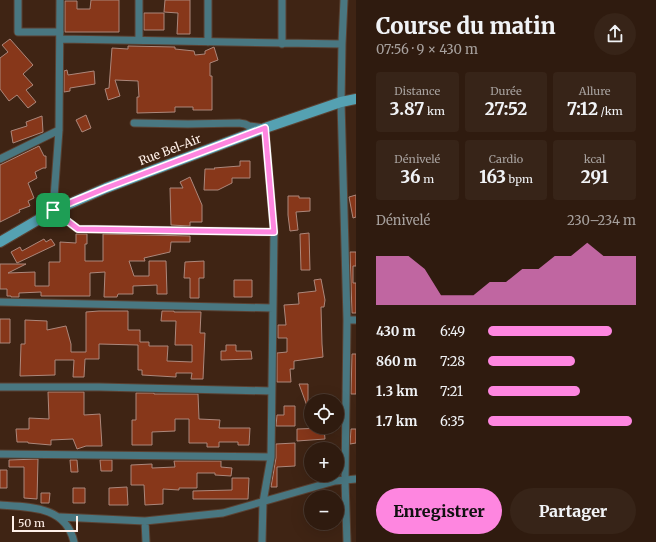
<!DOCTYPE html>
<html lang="fr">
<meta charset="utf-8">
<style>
body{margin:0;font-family:Merriweather,serif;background:#372418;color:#f1f3f6;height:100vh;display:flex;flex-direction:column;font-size:15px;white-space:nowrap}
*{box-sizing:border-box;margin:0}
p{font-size:13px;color:#a7a19e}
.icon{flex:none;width:22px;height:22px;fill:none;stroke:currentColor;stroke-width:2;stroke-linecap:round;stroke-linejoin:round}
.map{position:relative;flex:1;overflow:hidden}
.details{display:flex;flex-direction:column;background:#2f1b0f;width:300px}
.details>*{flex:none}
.controls{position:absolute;left:304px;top:394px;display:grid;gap:8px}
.controls a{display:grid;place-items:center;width:40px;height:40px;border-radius:50%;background:#2f1b0f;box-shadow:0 4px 16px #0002,0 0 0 1px #4a392f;font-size:20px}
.scale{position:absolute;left:12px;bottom:10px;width:66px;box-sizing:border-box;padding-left:4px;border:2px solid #fff0e8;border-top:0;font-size:11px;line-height:14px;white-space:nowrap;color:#fff0e8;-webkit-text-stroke:3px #3f2414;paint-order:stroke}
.pin{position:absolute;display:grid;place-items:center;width:34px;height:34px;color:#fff;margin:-17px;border-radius:8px;box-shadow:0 2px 6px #0006}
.round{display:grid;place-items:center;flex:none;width:42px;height:42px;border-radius:21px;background:#372418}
.headline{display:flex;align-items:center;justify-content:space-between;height:68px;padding:0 20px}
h1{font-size:22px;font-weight:800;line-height:30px}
.figures{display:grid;grid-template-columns:repeat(3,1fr);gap:6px;height:68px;padding:4px 20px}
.figures div{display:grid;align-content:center;border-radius:4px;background:#372418;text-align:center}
.figures b{font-size:17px;font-weight:800}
.figures small{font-size:11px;font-weight:400}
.figures p{font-size:11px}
.chart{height:112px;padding:8px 20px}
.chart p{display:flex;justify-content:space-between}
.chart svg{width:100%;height:72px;margin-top:4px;fill:#fe86e0;opacity:.7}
.primary-button{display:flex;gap:8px;margin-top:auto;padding:8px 20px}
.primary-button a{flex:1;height:46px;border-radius:24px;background:#fe86e0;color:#111;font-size:16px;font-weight:800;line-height:46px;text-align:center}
.primary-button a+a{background:#372418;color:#f1f3f6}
ul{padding:0 20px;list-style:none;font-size:13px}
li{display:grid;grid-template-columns:64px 48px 1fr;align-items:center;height:30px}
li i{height:10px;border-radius:5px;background:#fe86e0}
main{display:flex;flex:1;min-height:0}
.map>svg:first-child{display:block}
.building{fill:#87371a;stroke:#ac877b}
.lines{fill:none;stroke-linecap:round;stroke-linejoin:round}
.street-casing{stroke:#5a4132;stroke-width:9}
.secondary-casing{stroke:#5a4132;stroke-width:12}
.street{stroke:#497781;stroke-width:7}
.secondary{stroke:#55a1b2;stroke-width:10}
.route-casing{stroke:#fff;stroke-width:8}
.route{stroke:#fe86e0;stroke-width:5}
.labels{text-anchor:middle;stroke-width:3;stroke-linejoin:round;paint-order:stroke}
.street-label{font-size:12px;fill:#fff0e8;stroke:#3f2414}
</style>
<main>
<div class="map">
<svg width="356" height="542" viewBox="0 0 356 542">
<rect width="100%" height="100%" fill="#3f2414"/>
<path class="building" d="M91,0H119V32H65V1H77V9H90Z
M165,0H190V34H177L178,13L164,12Z
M144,13H164V30H144Z
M10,39L33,65L23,74L33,85L26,90L36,102L28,108L17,95L9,101L0,89V58L8,52L2,45Z
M128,46L175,47V49L194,51L195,55L205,54V51L214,47L218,60L210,63V76H212V110H193V107H175V112L137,113V97H139L138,81L115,80L120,96L108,100L105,89L109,88L112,48L128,49Z
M67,70L68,75L94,71L95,84L70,88V91L64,92V71Z
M86,115L91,128L82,132L76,120Z
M42,116L43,132L13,143L11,131L27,126L26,122Z
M39,146L44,156H46V168H43L35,172L37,178L28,183L34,198L28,201L30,206L19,210L20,212L0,222V165Z
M240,161H250V178H232V183L218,190H204L205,169H215L214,168L240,166Z
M190,177L202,205V222H190V226L171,225L170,188H183L180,182Z
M356,195V217L353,218L349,197Z
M288,196H299V198H310V211L296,212L298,230L290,231L288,215Z
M309,233L310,270H301L300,234Z
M76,234H87V244H85V261H103V234L190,236V242H171L170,252L144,258L145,261H129L134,276H149V261H166L167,294H157V285L133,286V294H118L117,297H104L105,272L90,273V296H41V292L19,293V297H11V296H7V289H0V264H26L8,273L35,272V286H49V262H60V242L76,243Z
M44,239L46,242L51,239L55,245L17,263L11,252L20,247L22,251Z
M350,252H356V266H353V283H356V313H352Z
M204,261V278H199V298H190V278H184L185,262Z
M321,279L325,300L324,307H321L322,344L323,357L294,361V369H290L291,382H277V353L287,352V338H278V325H286L284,305L299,304L298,293L316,291L314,280Z
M234,280H252V297H234Z
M99,311H128V330H140V342H149V346H168L167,361L192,362V345H175L176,321H161L162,311H174V312H201L200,333H205L203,379H191L192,373H176V377L142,375V370H138V345L99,344V359H85L84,377H73L74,360H55V375L20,376L21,344H25V320L47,321V330L66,326L71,344V352H86V312Z
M0,319H10V343H0Z
M226,345H236V351H251L252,359L221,360V351H226Z
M352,354H356V394H351Z
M299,384H308V406H307Z
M48,392H84V415L100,414L102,446H86L77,449L73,439L51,440V445L28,443V442H17L16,429H29V418L49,419Z
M136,393H154V394H198L199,419L220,420L219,428H250L249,445H238V442H219V447H207V443H189V419H175V431L152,432V445H132V420H136Z
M284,406H295V426H276L277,415H284Z
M324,428L325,439L297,441V429Z
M351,429H356V443L350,444Z
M295,443V466L277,467V487H271L276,458V444Z
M38,459L37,499L24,498V467H9V460Z
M70,460H77L78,472H71Z
M100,460H112V471H101Z
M174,461H221V467L232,468L231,476L215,475V473H197V488H179V490L163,489V504L145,505L144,485H131V465L152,464V468L175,467Z
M0,470H7V488H0Z
M232,478H249L248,499H193V491L232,490Z
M127,487L128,505H109V488Z
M73,488H85V503H73Z
M41,493H50L49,503H41Z"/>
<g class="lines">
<g class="street-casing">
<path id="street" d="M18,0V32H60
M60,0L59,130L53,211L78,229L274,232
M344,0L342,44L341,102L347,320L345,480L347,542
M60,39L342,44
M139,40V0
M208,42V0
M282,44V0
M134,123L188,124L239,123L245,124L249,126L265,128L274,232L271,457L263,502L262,542
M0,159L59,130
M0,302L273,308
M347,320H356
M0,387H99L271,391
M0,454L271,457
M0,505C30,507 66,506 74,542
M60,517L145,521L223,513L335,481L356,479
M145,521L146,542"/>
</g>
<g class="secondary-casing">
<path id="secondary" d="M0,242L53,211L106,188L265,128L341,102L356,99"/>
</g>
<use href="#street" class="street"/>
<use href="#secondary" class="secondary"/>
</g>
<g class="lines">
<g class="route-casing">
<path id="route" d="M265,128L274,232L78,229L53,210L106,188Z"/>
</g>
<use href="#route" class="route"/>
</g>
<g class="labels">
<g class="street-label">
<text transform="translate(170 150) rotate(-21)" y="4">Rue Bel-Air</text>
</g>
</g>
</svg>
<div class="controls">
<a><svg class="icon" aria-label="locate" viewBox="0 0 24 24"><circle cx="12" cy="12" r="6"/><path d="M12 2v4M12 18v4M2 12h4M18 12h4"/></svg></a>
<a>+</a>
<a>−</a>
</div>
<div class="scale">50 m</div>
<div class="pin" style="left:53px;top:210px;background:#1e9e55"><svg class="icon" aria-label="arrive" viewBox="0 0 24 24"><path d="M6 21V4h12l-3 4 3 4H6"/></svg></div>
</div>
<section class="details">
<div class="headline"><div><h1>Course du matin</h1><p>07:56 · 9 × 430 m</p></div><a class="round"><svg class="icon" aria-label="share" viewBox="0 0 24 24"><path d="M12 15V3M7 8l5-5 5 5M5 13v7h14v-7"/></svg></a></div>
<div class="figures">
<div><p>Distance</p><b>3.87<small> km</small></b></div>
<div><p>Durée</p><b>27:52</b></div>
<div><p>Allure</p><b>7:12<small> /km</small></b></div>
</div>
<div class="figures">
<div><p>Dénivelé</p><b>36<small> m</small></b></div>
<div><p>Cardio</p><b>163<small> bpm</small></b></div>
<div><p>kcal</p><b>291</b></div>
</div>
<div class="chart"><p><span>Dénivelé</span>230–234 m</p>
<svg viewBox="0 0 160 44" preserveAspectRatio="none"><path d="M0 44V14L10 14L20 14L30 22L40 38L50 38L60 38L70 30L80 30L90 22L100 22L110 14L120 14L130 6L140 14L150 14L160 14V44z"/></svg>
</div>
<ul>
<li><b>430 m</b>6:49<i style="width:84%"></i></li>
<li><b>860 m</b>7:28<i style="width:59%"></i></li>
<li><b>1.3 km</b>7:21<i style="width:62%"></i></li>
<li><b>1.7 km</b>6:35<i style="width:97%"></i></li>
</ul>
<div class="primary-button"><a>Enregistrer</a><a>Partager</a></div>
</section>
</main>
